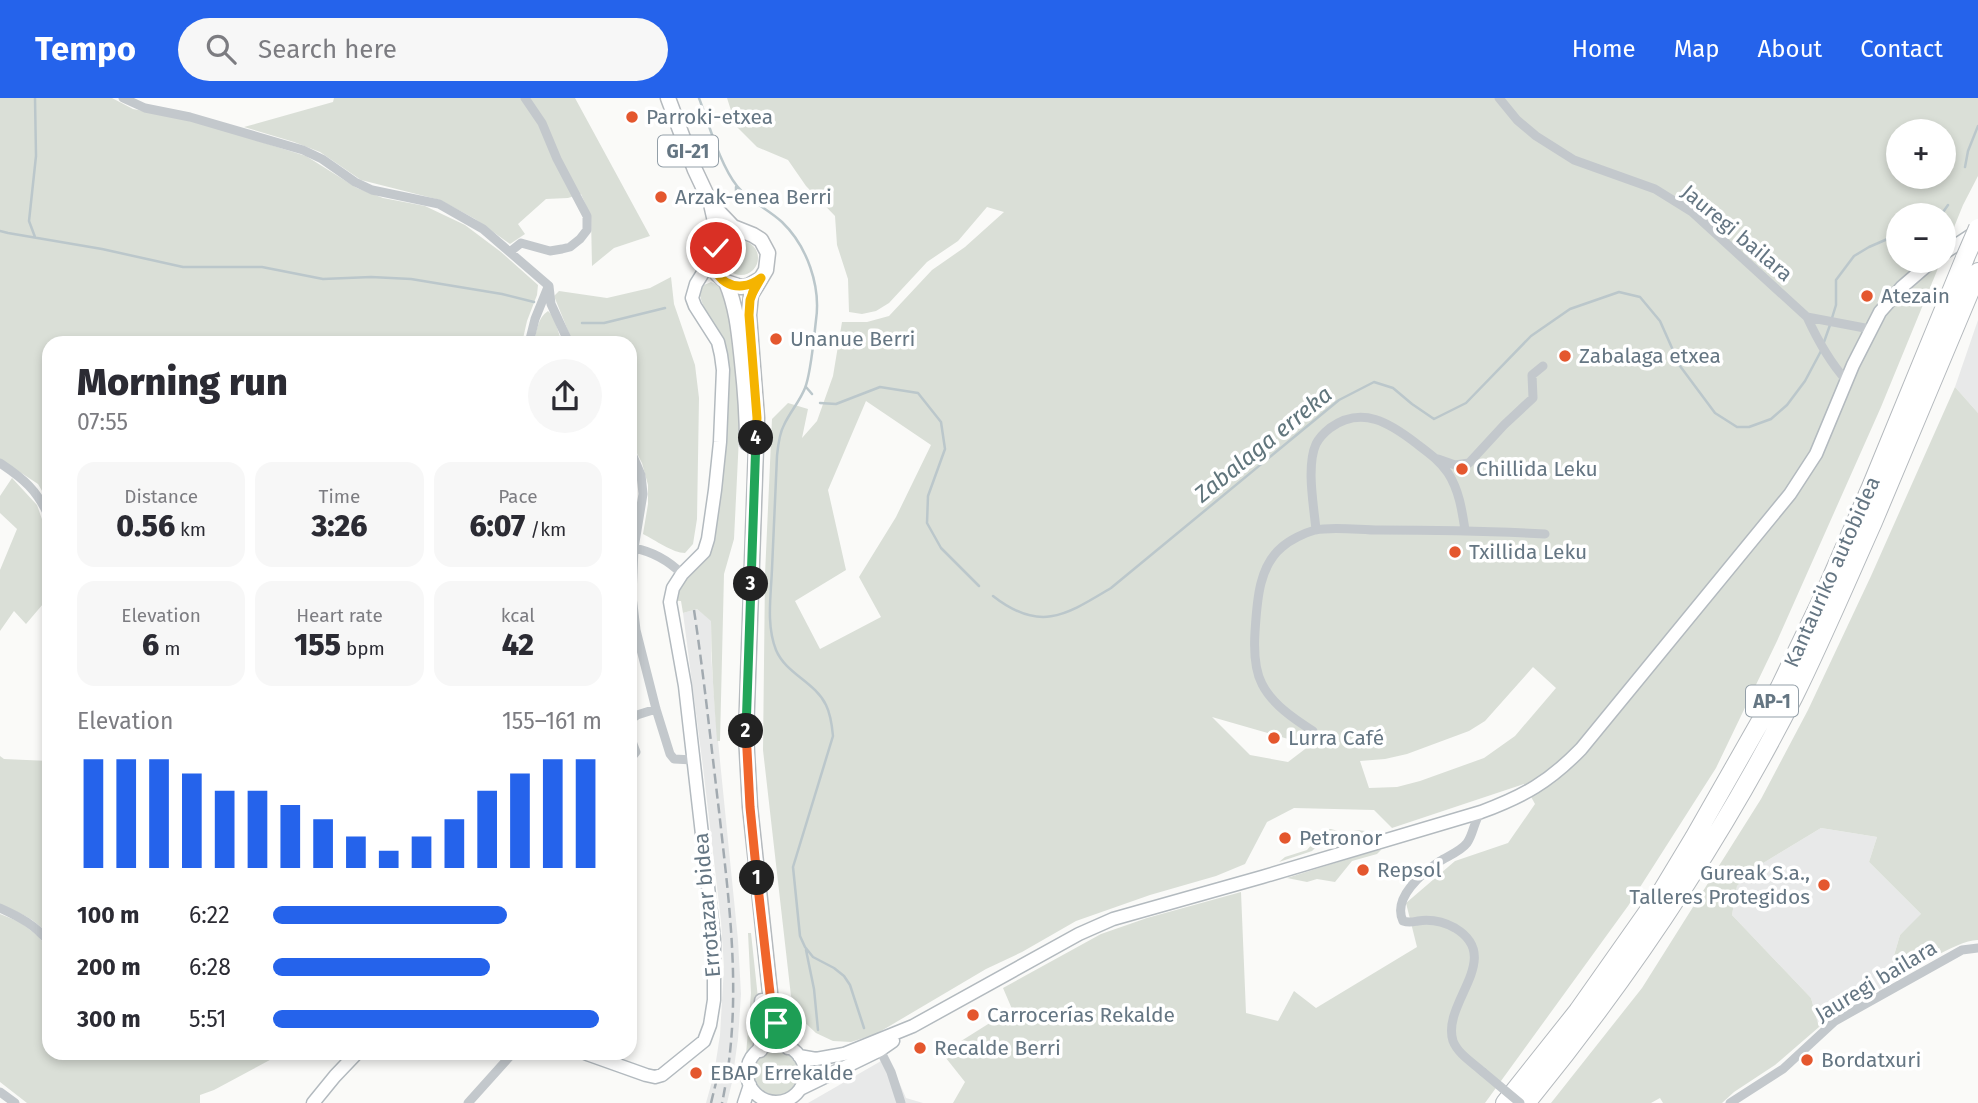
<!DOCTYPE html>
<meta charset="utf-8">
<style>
body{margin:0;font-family:"Fira Sans",sans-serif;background:#f7f7f7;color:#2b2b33;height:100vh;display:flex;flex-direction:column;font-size:26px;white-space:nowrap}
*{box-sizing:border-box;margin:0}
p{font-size:23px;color:#7c7c81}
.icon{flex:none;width:38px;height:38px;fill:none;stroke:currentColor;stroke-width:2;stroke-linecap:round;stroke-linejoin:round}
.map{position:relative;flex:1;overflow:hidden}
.drawer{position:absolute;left:42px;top:238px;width:595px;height:724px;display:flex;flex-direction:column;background:#fff;border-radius:21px;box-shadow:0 4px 10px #0003}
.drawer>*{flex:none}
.buttons{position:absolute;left:1886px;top:21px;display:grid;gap:14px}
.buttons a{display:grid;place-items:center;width:70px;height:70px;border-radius:50%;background:#fff;box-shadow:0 4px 10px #0003;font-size:35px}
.pin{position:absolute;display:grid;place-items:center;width:60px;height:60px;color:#fff;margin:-30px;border:4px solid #fff;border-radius:50%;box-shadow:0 2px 7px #0007}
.km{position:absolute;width:35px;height:35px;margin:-18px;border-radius:50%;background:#222;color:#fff;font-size:19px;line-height:35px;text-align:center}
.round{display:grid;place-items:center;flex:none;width:74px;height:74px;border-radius:37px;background:#f7f7f7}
.overview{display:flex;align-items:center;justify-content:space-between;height:119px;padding:0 35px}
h1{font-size:38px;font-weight:800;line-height:52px}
.stats{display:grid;grid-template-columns:repeat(3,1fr);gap:10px;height:119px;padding:7px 35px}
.stats div{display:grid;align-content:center;border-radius:18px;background:#f7f7f7;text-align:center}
.stats b{font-size:30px;font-weight:800}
.stats small{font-size:19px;font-weight:400}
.stats p{font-size:19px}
.chart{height:196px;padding:14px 35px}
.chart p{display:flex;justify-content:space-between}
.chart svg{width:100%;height:126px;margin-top:7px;stroke:#2563eb;stroke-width:6}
ul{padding:0 35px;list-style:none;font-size:23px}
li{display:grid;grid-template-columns:112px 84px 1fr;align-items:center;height:52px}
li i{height:18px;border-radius:9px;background:#2563eb}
header{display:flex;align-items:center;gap:42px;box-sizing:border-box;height:98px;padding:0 35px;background:#2563eb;color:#fff}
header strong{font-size:33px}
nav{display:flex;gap:38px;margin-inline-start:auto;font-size:24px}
.search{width:490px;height:63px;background:#f7f7f7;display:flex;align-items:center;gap:18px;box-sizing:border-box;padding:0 24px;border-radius:38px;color:#7c7c81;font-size:26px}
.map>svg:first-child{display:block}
.built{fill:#e8e9e9}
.green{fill:#dadfd7;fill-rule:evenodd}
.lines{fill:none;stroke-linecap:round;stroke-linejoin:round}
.stream{stroke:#bbc7cb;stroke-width:2.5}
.secondary-casing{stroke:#b3babf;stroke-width:15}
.primary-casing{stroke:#b5babe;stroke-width:17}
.highway-casing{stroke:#b4b9bd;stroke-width:20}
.street{stroke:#c3c8cc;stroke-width:9}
.secondary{stroke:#fff;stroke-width:12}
.primary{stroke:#fff;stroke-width:14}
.highway{stroke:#fff;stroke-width:18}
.rail{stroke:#a2aab0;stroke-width:2.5;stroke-dasharray:10 5;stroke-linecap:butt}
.highway-bridge-casing{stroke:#b4b9bd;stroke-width:20;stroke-linecap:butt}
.street-bridge{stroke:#c3c8cc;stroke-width:9}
.highway-bridge{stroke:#fff;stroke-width:18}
.split-1-casing{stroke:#fff;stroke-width:14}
.split-2-casing{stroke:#fff;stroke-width:14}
.split-3-casing{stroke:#fff;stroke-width:14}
.split-4-casing{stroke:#fff;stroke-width:14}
.split-5-casing{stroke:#fff;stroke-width:14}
.split-6-casing{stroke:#fff;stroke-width:14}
.split-1{stroke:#f0652b;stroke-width:9}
.split-2{stroke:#f0652b;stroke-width:9}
.split-3{stroke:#22a559;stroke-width:9}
.split-4{stroke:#22a559;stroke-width:9}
.split-5{stroke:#f5b400;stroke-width:9}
.split-6{stroke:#f5b400;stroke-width:9}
.poi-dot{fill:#e4572e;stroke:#fff;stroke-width:2.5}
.labels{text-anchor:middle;stroke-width:7;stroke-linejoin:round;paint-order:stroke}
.shield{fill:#fff;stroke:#939fa8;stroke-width:2}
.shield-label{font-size:19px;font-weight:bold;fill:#657683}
.poi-label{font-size:21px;fill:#657683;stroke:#fff;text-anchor:start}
.street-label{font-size:21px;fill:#657683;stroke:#fff}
.water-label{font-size:23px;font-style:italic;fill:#60757c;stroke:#fff}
</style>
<header>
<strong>Tempo</strong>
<div class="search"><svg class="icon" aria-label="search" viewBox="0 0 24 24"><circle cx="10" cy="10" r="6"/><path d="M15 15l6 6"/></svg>Search here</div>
<nav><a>Home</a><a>Map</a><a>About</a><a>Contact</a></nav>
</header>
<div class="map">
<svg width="1978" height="1005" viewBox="0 0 1978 1005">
<rect width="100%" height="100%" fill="#fafaf8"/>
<path class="built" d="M1978,222V315L1955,289Z
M697,511L711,522V555L715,613L738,842L741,896L738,941L732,984L727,1005H706L714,976L720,937L724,869L721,823L703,669L683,515Z
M1821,730L1877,739L1869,764L1922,817L1900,837L1885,888L1843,911L1819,929L1811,900L1732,817L1737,788L1760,767Z
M888,959L906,1000L923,1005H808Z"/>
<path class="green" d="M0,0H112L133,11L191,22L306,58L357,90L383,100L425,108L465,127L501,154L538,187L537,197L527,223L522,245H49V405L38,386L0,361Z
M334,0H575L650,138L614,150L592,168L591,119L581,96L568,100L546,101L518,126L525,136L510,146L475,121L440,102L361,82L320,54L294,44L244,29L333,4Z
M727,0H1978V78L1963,107L1944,154V117H1899V163H1941L1881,309L1777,543L1716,670L1628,808L1485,1005H953L965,984L942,955L1012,911L1003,890L1101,836L1147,820L1241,794L1246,915L1278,923L1294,893L1316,910L1417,849L1406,805L1455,763L1508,745L1535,706L1524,686L1392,730L1374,712L1294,710L1267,724L1245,766L1216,778L1150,797L1076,823L1022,854L986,871L876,936L851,944L833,943L816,935L802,922L791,898L763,652L765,477L772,321L788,305L808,311L802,340L817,323L833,278L842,224H867L889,218L932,172L965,149L1004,114L987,109L958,143L927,164L889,205L876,213L862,216L849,214L848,181L837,147L835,118L806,88L788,62L757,49L736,28ZM1899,33H1944V79H1899ZM866,303L931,347L896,419L859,479L881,519L820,551L795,503L846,472L828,392ZM1533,569L1556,590L1515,638L1484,660L1420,683L1397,689L1369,690L1360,663L1385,661L1407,656L1469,633L1485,623ZM1212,619L1309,647V648L1288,664L1250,657Z
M724 160a17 17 0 1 1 34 0a17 17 0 1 1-34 0Z
M671,179L674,206L695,267L699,300L697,421L693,446L685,455C673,455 655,442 643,436L648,406V387L642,365L630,342V245H573L554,198L559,193L607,200L650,190Z
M711,184L718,187L725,196L732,213L739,292V339L734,441L724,476L720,643H717C714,603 711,563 711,523L697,511L683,515L681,503H677V492L680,486L710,451L722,242C714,226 701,210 699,192L704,187Z
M548,213C557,220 557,235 563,245H534C536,234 538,219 548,213Z
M1955,289L1978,315V842C1958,841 1904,877 1885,888L1900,837L1921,816L1869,764L1877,739L1821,730L1760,767L1737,788L1732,817L1811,900L1819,929L1775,967L1734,994L1722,1005H1663L1660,1000L1651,1005H1551L1642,890L1761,701L1808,612L1871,478Z
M12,380L37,407L49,441V499L26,526L14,513L0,533V472L17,431L0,415V398Z
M0,658L4,661L49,663V838C36,821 19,814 0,807Z
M1325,731H1331L1345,735L1357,732L1373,734L1329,747L1328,745L1325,746L1323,742L1316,745L1317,748L1312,753L1279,764L1285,759L1307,752Z
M1379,751L1381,752L1377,756L1352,763L1335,784L1317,781L1307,784L1287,780Z
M0,816L20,824L38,838L49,852V956H281L214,992L200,997V1005H27L0,984Z
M748,835H751L761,928L758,943L751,949L746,957L751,895Z
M754 975a23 23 0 1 1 46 0a23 23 0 1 1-46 0Z"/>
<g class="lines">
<path class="stream" d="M699,0C709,26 720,67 737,88C749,103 768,111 782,124C807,148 821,188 816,222C814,239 811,275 805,290C800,303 790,314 784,327C779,336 778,348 777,358C775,396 774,433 772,471C771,497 766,527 776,552C786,576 815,584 826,607C831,617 832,627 833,638L793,769L800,838L805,849L813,859L834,870L844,878L850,887L864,930
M1965,69L1968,53L1978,28
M736,103V89
M1941,117L1948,107
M0,133L8,135L102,151L183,169H262L323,181L371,179L411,181L502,196L534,204
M35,139L29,123L36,58L35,0
M1832,220L1836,207V182L1854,158L1869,149L1899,136
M582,225H604L665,210
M1824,244L1830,227
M806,289L812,296
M820,305L836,306L880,289L918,295L941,324L945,351L928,398L927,425L941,450L979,488
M993,498C1040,535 1066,517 1111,490L1339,302L1374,284L1393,290L1412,306L1434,321L1466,305L1531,238L1570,211L1619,194L1640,199L1660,223L1680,268L1715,315L1737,329H1749L1771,321L1787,307L1805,283L1821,253
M806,852L814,891L818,932"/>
<g class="secondary-casing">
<path id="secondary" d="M1944,155L1976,134
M747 975a29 29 0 1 1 58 0a29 29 0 1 1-58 0Z
M587,956L646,977L655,979L662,977L704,943L710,927L714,902V841L685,588L670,504L673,490L682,476L704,454L708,441L715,392L720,344L723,272L721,257L718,244L695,208L692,200L696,186L714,157
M799,958L816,961L844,956L913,928L1079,836L1113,821L1262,779L1481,714C1524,698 1549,684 1581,651L1790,396L1816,356L1853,267L1880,214L1902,189L1932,163
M800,991L880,952L893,943
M313,1005L335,978L356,956
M744,1005L750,987"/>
</g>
<g class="primary-casing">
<path id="primary" d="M668,0L695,72L711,106L718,137L713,164L717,176L726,184L741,189L748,188L760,181
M711,106L733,129L753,137L761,142L768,155L766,172L751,197L749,217L757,320L746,637L750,709L772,913L788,949
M726,184C737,210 739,236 742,264C745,291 747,318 747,345
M760,952L764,936L762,903"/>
</g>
<g class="highway-casing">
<path id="highway" d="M1505,1005L1578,913L1659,798L1694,740L1780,589L1824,497L1871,389L1965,160
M1526,1005C1629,879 1720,743 1794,598C1822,541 1847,482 1873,424C1908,341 1943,257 1978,174"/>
</g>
<path class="street" d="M123,0L145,10L190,19L303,52L322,61L355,84L372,92L439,106L483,131L549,188
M1499,0L1517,22L1536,38L1574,62L1655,91L1692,114L1807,219L1870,231
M511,153L521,145L550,153L562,151L570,149L580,141L587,132V118L557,61L542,25L525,0
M549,188L551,206L569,245
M1807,219C1818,243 1829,263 1846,282
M529,245L535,221L548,189
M630,351L641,377L643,396L634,450L632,498L636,532L656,611L670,656L674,661L693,662
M1438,361L1455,367L1469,365L1504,327L1533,300L1532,277L1543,268
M0,365C24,381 37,392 49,419
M1316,432C1314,409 1306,368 1316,346C1319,340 1325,334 1330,330C1362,307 1390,325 1417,346C1429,355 1440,363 1448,375C1459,392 1462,412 1465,432
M634,450C654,454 668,462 682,476
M630,622L637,617L656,611
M1313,633C1294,621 1272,606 1262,586C1254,571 1254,550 1255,534C1257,505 1258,469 1282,449C1290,442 1304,435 1315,432C1333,428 1360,432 1379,432C1435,432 1490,433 1545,436
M630,638L636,654L632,659H630
M1480,715C1474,724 1473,737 1467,745C1461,753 1448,758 1440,763C1422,775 1392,800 1403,823C1409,825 1412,824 1418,823C1431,821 1444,824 1455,830C1505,860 1441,905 1453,943C1458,956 1473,965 1483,974
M0,810C20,819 35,827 49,844
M880,952L891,974L901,1005
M0,994L15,1005
M468,1005L512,956
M1730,1005L1783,971L1835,923L1962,852L1978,850"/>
<use href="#secondary" class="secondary"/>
<use href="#primary" class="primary"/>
<use href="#highway" class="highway"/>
<path class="rail" d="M694,512C704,579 711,646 719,713C730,812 743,906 722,1005
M711,1005L720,968"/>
<g class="highway-bridge-casing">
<path id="highway-bridge" d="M1965,160L1978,130"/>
</g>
<path class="street-bridge" d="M1483,974L1520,1005"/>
<use href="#highway-bridge" class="highway-bridge"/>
</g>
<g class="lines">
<g class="split-1-casing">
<path id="split-1" d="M757,780L772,913L776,925"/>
</g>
<g class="split-2-casing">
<path id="split-2" d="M746,633L750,709L757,780"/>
</g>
<g class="split-3-casing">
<path id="split-3" d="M746,633L751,486"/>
</g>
<g class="split-4-casing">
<path id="split-4" d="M751,486L756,340"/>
</g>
<g class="split-5-casing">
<path id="split-5" d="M753,194L750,202L749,217L757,320L756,340"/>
</g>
<g class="split-6-casing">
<path id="split-6" d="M716,150C706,182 737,199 761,180L753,194"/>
</g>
<use href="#split-1" class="split-1"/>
<use href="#split-2" class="split-2"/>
<use href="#split-3" class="split-3"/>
<use href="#split-4" class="split-4"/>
<use href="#split-5" class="split-5"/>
<use href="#split-6" class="split-6"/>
</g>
<g class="poi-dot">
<circle cx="632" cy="19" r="7"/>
<circle cx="661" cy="99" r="7"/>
<circle cx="1867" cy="198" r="7"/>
<circle cx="776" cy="241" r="7"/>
<circle cx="1565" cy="258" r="7"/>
<circle cx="1462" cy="371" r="7"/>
<circle cx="1455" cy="454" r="7"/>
<circle cx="1274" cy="640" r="7"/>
<circle cx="1285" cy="740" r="7"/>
<circle cx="1363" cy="772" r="7"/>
<circle cx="1824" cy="787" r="7"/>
<circle cx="973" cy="917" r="7"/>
<circle cx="920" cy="950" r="7"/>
<circle cx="1807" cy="962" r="7"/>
<circle cx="696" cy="975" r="7"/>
</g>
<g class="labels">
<g class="shield">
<rect x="658" y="37.5" width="60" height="31" rx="5"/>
<rect x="1746" y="587.5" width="52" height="31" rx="5"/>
</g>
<g class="shield-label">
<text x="688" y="60">GI-21</text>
<text x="1772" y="610">AP-1</text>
</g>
<g class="poi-label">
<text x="646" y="26">Parroki-etxea</text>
<text x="675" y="106">Arzak-enea Berri</text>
<text x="1881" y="205">Atezain</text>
<text x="790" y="248">Unanue Berri</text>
<text x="1579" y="265">Zabalaga etxea</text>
<text x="1476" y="378">Chillida Leku</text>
<text x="1469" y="461">Txillida Leku</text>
<text x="1288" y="647">Lurra Café</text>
<text x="1299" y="747">Petronor</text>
<text x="1377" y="779">Repsol</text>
<text x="1810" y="782" text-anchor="end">Gureak S.a.,<tspan x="1810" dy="24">Talleres Protegidos</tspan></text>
<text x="987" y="924">Carrocerías Rekalde</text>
<text x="934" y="957">Recalde Berri</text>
<text x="1821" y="969">Bordatxuri</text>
<text x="710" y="982">EBAP Errekalde</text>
</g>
<g class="street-label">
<text transform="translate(1737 135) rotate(40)" y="7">Jauregi bailara</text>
<text transform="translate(1832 474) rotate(-66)" y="7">Kantauriko autobidea</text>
<text transform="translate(707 807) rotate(-95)" y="7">Errotazar bidea</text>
<text transform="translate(1876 883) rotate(-31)" y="7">Jauregi bailara</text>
</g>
<g class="water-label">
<text transform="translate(1263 346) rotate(-39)" y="8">Zabalaga erreka</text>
</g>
</g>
</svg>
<div class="buttons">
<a>+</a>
<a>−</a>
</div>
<div class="pin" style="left:776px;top:925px;background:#1e9e55"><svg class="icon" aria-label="arrive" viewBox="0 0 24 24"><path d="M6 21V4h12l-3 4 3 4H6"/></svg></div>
<div class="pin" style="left:716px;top:150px;background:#d93025"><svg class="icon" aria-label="check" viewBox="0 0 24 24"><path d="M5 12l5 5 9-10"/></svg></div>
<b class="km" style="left:757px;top:780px">1</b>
<b class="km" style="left:746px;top:633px">2</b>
<b class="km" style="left:751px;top:486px">3</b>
<b class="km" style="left:756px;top:340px">4</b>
<section class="drawer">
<div class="overview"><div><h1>Morning run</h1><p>07:55</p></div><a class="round"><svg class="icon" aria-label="share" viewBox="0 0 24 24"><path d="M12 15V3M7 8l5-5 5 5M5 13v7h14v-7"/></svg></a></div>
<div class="stats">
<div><p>Distance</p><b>0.56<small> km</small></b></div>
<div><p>Time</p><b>3:26</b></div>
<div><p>Pace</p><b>6:07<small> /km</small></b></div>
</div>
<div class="stats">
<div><p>Elevation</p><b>6<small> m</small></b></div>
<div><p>Heart rate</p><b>155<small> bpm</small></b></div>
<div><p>kcal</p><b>42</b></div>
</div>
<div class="chart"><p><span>Elevation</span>155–161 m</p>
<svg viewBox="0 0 160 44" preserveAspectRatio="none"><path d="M5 44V6M15 44V6M25 44V6M35 44V11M45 44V17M55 44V17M65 44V22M75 44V27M85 44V33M95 44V38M105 44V33M115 44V27M125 44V17M135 44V11M145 44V6M155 44V6"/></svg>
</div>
<ul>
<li><b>100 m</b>6:22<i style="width:71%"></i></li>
<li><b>200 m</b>6:28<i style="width:66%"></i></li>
<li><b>300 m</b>5:51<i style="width:99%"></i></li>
</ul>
</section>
</div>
